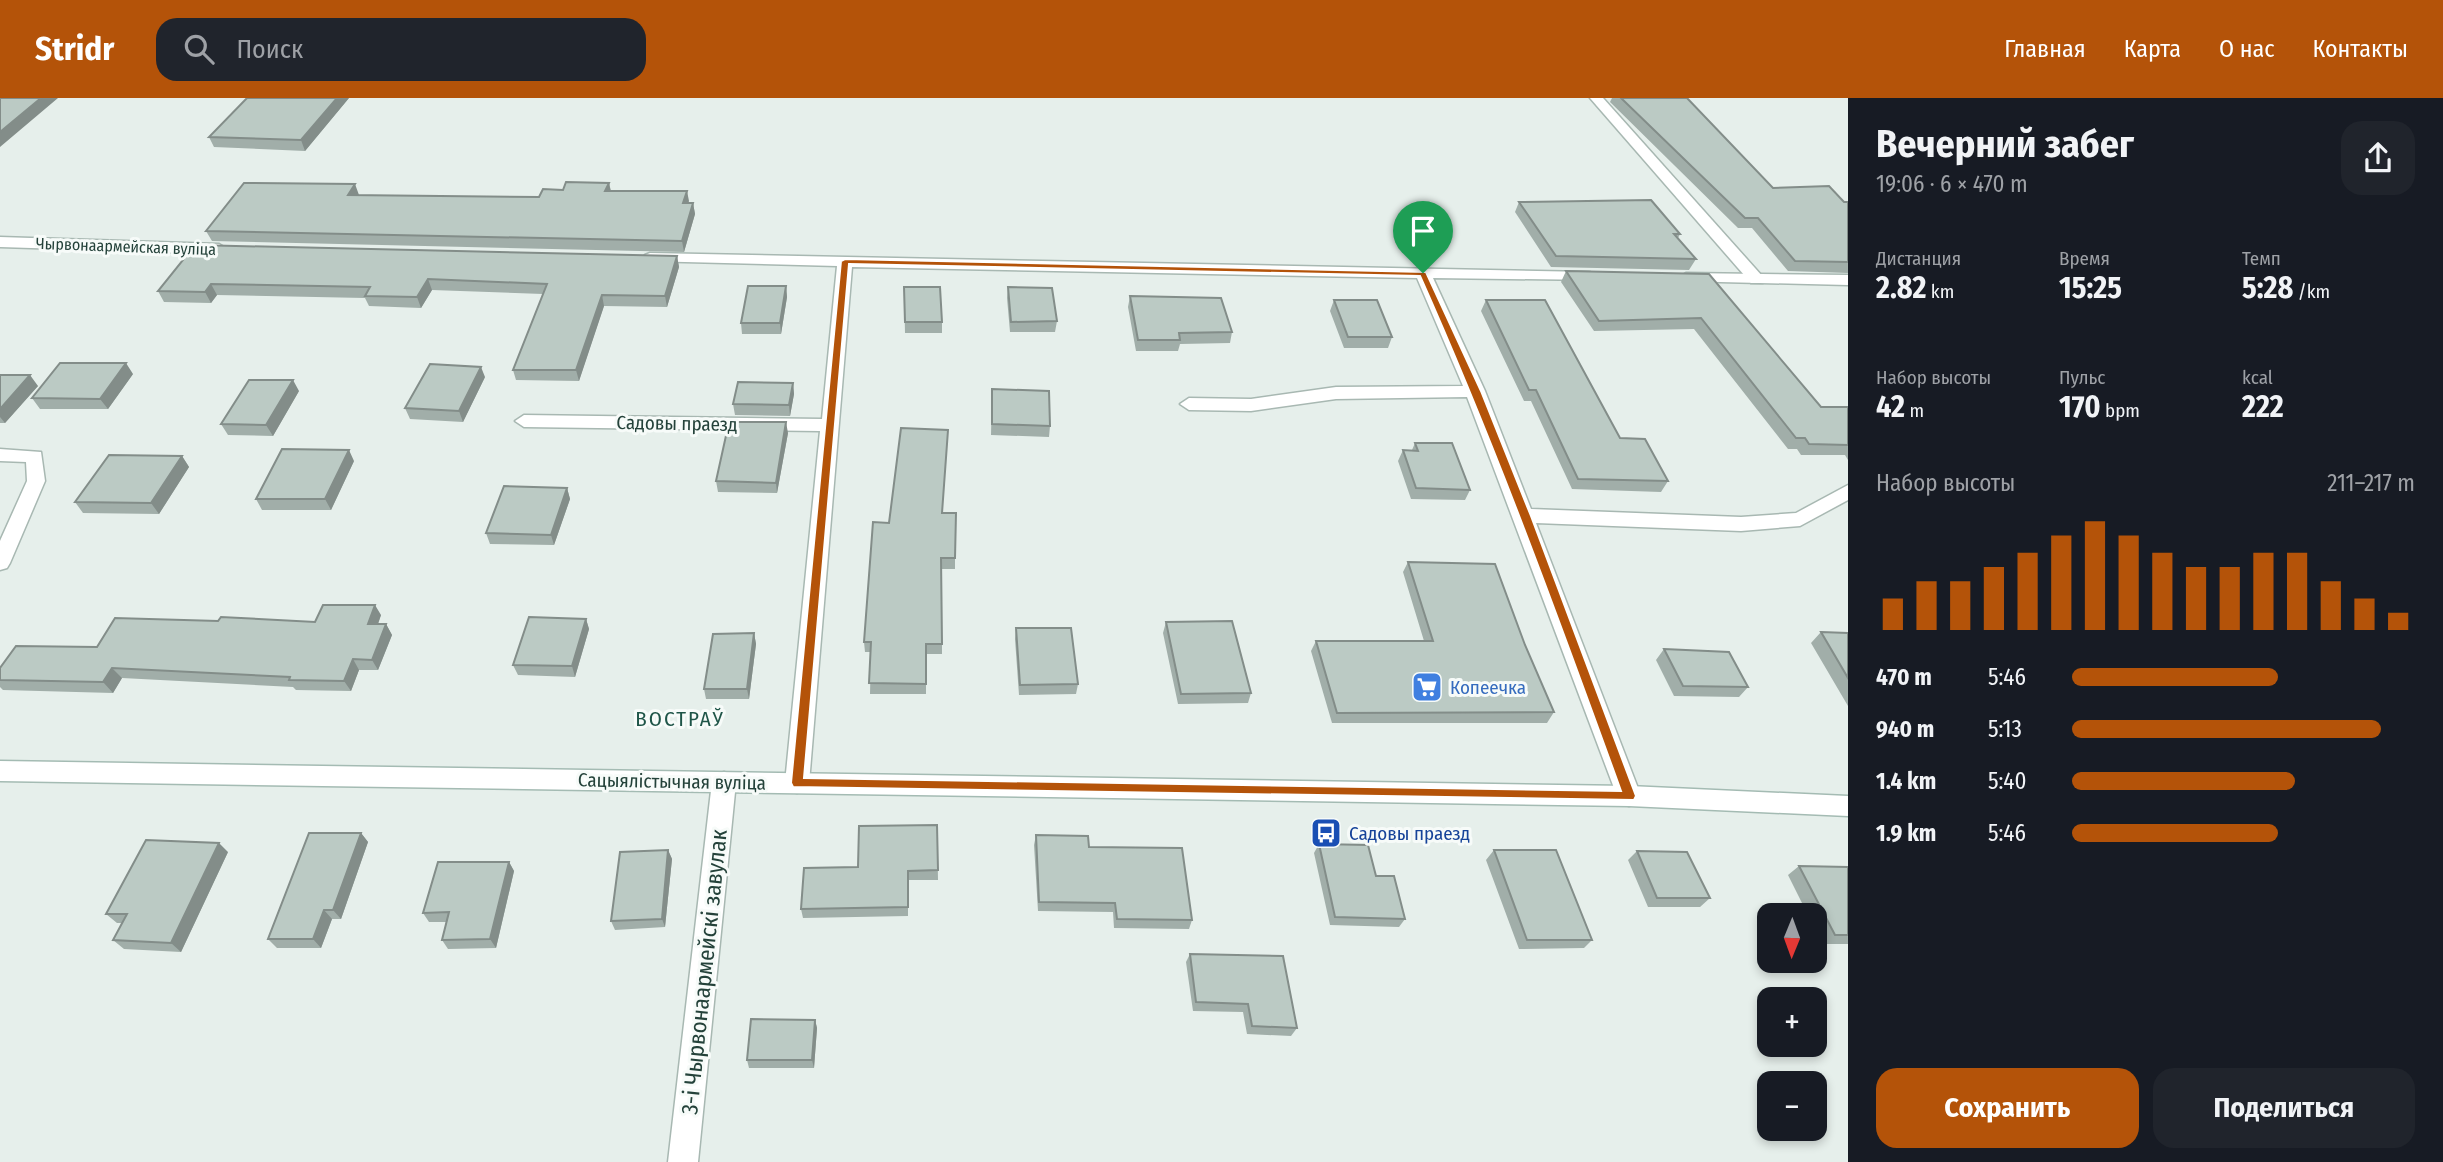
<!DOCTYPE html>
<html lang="ru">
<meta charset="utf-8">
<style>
body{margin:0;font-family:"Fira Sans Condensed",sans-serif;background:#20242c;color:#f1f3f6;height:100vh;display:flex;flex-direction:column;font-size:26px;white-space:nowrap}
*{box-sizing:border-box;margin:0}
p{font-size:23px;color:#9ea1a6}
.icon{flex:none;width:38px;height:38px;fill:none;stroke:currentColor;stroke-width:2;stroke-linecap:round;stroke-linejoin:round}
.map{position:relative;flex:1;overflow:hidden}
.panel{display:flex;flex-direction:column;background:#171b24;width:595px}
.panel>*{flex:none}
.needle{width:46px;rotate:181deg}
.controls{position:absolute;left:1757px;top:805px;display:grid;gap:14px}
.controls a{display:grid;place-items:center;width:70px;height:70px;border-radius:14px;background:#171b24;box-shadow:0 4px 10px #0003;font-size:35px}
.pin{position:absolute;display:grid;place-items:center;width:60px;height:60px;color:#fff;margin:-72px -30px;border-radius:50% 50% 50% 0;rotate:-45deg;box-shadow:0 0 7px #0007}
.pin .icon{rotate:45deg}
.round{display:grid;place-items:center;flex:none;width:74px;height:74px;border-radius:21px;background:#20242c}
.headline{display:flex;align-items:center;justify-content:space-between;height:119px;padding:0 28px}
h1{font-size:38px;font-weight:700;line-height:52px}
.metrics{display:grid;grid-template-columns:repeat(3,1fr);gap:10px;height:119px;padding:7px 28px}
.metrics div{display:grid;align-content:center}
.metrics b{font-size:30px;font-weight:700}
.metrics small{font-size:19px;font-weight:400}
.metrics p{font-size:19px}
.chart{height:196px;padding:14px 28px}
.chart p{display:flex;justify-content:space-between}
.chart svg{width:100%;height:126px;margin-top:7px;stroke:#b45309;stroke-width:6}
.action{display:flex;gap:14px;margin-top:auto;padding:14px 28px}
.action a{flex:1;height:80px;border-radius:21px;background:#b45309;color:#fff;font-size:28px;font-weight:700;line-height:80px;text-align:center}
.action a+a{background:#20242c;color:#f1f3f6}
ul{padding:0 28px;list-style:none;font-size:23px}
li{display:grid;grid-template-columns:112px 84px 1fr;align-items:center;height:52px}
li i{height:18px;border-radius:9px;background:#b45309}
header{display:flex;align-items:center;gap:42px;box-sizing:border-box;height:98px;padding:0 35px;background:#b45309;color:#fff}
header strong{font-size:33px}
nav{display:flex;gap:38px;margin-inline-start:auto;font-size:24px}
.search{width:490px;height:63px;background:#20242c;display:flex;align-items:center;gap:18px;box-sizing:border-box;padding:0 24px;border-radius:21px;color:#9ea1a6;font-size:26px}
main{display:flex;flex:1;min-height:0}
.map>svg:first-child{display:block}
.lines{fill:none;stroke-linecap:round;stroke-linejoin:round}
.service-casing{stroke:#a8b8b2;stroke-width:3}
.minor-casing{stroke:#a8b8b2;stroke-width:3}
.secondary-casing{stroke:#a4bbb3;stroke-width:3}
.service{fill:#fff;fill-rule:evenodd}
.minor{fill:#fff;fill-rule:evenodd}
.secondary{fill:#fff;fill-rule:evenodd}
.wall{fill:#a1aea9}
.shaded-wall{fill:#838d89}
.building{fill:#bbcac4;stroke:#838d89;stroke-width:2}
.route{fill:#b45309;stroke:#fff;stroke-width:2;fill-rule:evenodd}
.labels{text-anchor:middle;stroke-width:6;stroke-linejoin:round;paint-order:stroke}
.far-street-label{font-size:16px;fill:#24423a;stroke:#f7fbf9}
.street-label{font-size:19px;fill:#24423a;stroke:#f7fbf9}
.shop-label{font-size:19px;fill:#366cbe;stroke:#f7fbf9;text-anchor:start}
.transit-label{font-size:19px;fill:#164399;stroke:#f7fbf9;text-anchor:start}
.neighbourhood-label{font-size:21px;letter-spacing:2px;fill:#1f5548;stroke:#f7fbf9}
.near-street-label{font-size:23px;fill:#24423a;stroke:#f7fbf9}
</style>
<header>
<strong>Stridr</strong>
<div class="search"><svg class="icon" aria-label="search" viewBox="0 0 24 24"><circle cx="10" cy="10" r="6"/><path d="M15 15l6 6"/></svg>Поиск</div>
<nav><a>Главная</a><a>Карта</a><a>О нас</a><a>Контакты</a></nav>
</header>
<main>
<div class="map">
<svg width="1848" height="1064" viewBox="0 0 1848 1064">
<rect width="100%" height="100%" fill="#e6efeb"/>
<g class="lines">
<g class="service-casing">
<path id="service" d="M1590,0H1603L1763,179L1765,182L1763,185H1751Z"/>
</g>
<g class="minor-casing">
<path id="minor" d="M0,139L219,146L227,151L219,156L0,149Z
M650,155L1590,174L1598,179L1596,182L1433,180L1485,293L1531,411L1741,419L1796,415L1848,387V402L1800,428L1741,433L1536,425L1641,698L1637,705L1629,708L1621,705L1617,698L1467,299L1336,301L1251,313L1189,312L1180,306L1189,300L1251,301L1336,289L1463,288L1417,180L852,169L809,685L805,692L797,695L789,692L785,685L820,333L524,329L515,323L524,317L822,321L837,168L645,163L642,160L645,157Z
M1686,175L1848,177V187L1680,183L1678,180Z
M0,351L41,354L45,383L10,465L7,470L0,472V443L27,383L26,364L0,363Z
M724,674L732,677L736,684L698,1064H668L712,684L716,677Z"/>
</g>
<g class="secondary-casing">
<path id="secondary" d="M0,663L1629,688L1848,698V718L1629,708L0,683Z"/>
</g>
<use href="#service" class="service"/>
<use href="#minor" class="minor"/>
<use href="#secondary" class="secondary"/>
</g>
<path class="wall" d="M349,0L305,53L214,49L209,39Z
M1612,0H1687L1773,90L1848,104V175L1788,173L1752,130H1738L1610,4Z
M609,85L611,93H687L688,105H693L695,116L684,154L212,143L206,133L359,97L539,99L563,92Z
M1519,104L1680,136L1678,140L1696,161L1689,172L1551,169L1515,114Z
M195,147L677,158L679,169L667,209L604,208L579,283L516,282L513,272L543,196L432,192L421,210L369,208L365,200L217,197L211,205L164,204L158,193Z
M1566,173L1709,176L1821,309H1848V362L1845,357H1801L1797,351H1788L1694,231L1594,233L1561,184Z
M786,188L787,199L781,236H742L741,225Z
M904,189L942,224V235H905Z
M1008,189L1057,223L1055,234H1010L1007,200Z
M1130,198L1232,234L1230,245L1180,246L1178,253H1136L1128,209Z
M1334,202L1392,239L1388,250H1344L1330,213Z
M1486,202L1620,340L1668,383L1661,394L1572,391L1531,303H1524L1481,213Z
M133,276L108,311H40L32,300Z
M0,277L38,288L5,325H0Z
M485,279L463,324L410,321L405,310Z
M793,285L794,296L790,318L735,317L733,306Z
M992,291L1050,328L1049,339L991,337Z
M299,293L273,338L228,337L221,326Z
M948,332L942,415L955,460V471H942V556H926V596H870L871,554H865L864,544L889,425Z
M788,335L777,395L718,394L716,383Z
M1415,345L1470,392L1465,402L1411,401L1398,363L1403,352H1412Z
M182,358L189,369L159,416L83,415L75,404Z
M354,363L331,412H262L256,401Z
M567,390L570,401L554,447L490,446L486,435Z
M1408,464L1525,547L1554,614L1547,625H1332L1311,553L1316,543H1424L1403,474Z
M381,517L378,526H386L392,537L378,572H359L351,593L296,592L293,589L122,580L113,595L3,592L0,589V570L218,523L315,524Z
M586,521L589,531L575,579L518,577L513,567Z
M1166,524L1251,595L1248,605L1178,606L1163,535Z
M1016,530L1078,586L1076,596L1019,597L1015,541Z
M1821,534L1848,535V608L1811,545Z
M754,535L756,546L749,601H706L704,591Z
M1664,551L1748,589L1739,599L1674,598L1656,562Z
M937,727L938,782H908V818L803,820L801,811L858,769Z
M361,735L368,744L341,821H332L321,850H277L268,841Z
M1036,737L1089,749L1192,822L1189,831L1114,830L1113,814L1038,813L1034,747Z
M1319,746L1376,778L1405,821L1399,829L1330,827L1314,755Z
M668,752L672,761L665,829L615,832L611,823Z
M1494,752L1592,842L1584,850L1519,851L1486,762Z
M1637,753L1710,800L1700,809H1648L1628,762Z
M228,754L181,854L124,851L113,842L122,825H117L106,816Z
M509,764L514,773L496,850L448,851L442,842L447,824H429L423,815Z
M1799,768L1848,769V846H1823L1815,830V817H1808L1788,777Z
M1190,856L1297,930L1291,938L1247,936L1243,914L1193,913L1186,864Z
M815,922L817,930L814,970H749L747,962Z"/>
<path class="shaded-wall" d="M41,0H58L0,49V34Z
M337,0H349L305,53L301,42Z
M609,85L611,95L605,93Z
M355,86L359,97H348Z
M687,93L689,103L685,116L683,105Z
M693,105L695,116L684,154L682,143Z
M677,158L679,169L667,209L665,198Z
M428,181L432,192L421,210L417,199Z
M211,186L217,197L211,205L205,194Z
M786,188L787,199L781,236L780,225Z
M602,197L604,208L579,283L576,272Z
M126,265L133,276L108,311L100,301Z
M481,269L485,279L463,324L459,313Z
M30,277L38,288L5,325L0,319V311Z
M293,282L299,293L273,338L266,327Z
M793,285L794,296L790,318L789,307Z
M786,324L788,335L777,395L776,385Z
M349,352L354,363L331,412L325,401Z
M182,358L189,369L159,416L151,405Z
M567,390L570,401L554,447L551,437Z
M375,507L381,517L374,537L368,526Z
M586,521L589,531L575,579L572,568Z
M386,526L392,537L378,572L372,562Z
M754,535L756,546L749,601L747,591Z
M353,561L359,572L351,593L344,583Z
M112,570L122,580L113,595L103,584Z
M361,735L368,744L341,821L333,812Z
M219,745L228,754L181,854L171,845Z
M668,752L672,761L665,829L662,821Z
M509,764L514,773L496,850L490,841Z
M324,812L332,821L321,850L313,841Z
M815,922L817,930L814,970L812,962Z"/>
<path class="building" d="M0,0H41L0,34Z
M247,0H337L301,42L209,39Z
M1621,0H1687L1773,90L1829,88L1844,104H1848V164L1795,163L1758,120H1745Z
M566,84L609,85L605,93H687L683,105H693L682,143L206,133L244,85L355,86L348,97L539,99L543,91L563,92Z
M1651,102L1680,136H1674L1696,161L1556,158L1519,104Z
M195,147L677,158L665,198L602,197L576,272H513L547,186L428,181L417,199L365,198L370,189L211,186L205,194L158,193Z
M1566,173L1709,176L1821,309H1848V347L1809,346L1805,340H1796L1701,220L1599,223Z
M748,188H786L780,225H741Z
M904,189H940L942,224H905Z
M1008,189L1052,190L1057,223L1011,224Z
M1130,198L1221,200L1232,234L1179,235L1180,242H1138Z
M1334,202H1377L1392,239H1348Z
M1486,202H1545L1620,340L1645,341L1668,383L1578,381L1536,292H1529Z
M60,265H126L100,301L32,300Z
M430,266L481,269L459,313L405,310Z
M0,277H30L0,311Z
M249,282H293L266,327L221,326Z
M738,284L793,285L789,307L733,306Z
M992,291L1049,293L1050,328L992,326Z
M729,324H786L776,385L716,383Z
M901,330L948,332L942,415H956L955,460H941L942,546H926V586L869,585L871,544H864L873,424L889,425Z
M1415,345H1452L1470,392L1416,390L1403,352L1418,353Z
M282,351L349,352L325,401H256Z
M109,357L182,358L151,405L75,404Z
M504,388L567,390L551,437L486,435Z
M1408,464L1495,466L1525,547L1554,614L1337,615L1316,543H1433Z
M323,507H375L368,526H386L372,562L353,561L344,583L289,582L290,579L112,570L103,584L0,582V570L16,548L97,549L115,520L218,523L221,519L315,524Z
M529,519L586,521L572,568L513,567Z
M1232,523L1251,595L1181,596L1166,524Z
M1016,530H1071L1078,586L1020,587Z
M1821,534L1848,535V580Z
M754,535L747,591H704L713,536Z
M1664,551L1729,554L1748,589L1683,588Z
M937,727L938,772L908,773V809L801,811L804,770L858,769L859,728Z
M309,735H361L333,812H324L313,841H268Z
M1036,737L1088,738L1089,749L1182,750L1192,822L1117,821L1115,805L1039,804Z
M146,742L219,745L171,845L113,842L127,816H106Z
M1319,746L1368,747L1376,778H1394L1405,821L1335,819Z
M668,752L662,821L611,823L620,754Z
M1494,752H1556L1592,842H1527Z
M1637,753L1687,754L1710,800H1657Z
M438,764H509L490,841L442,842L449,814L423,815Z
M1799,768L1848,769V837H1835Z
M1190,856L1283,858L1297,930L1252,928L1248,906L1196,904Z
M751,921L815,922L812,962H747Z"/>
<path class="route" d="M845,161L1426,174L1481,293L1531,418L1636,698L1634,702L793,689L791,685L841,163ZM849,166L1420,178C1495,346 1558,519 1621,693L804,680Z"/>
<defs>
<g id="supermarket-square" transform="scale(1.575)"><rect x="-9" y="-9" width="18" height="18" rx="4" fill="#3f7fe0" stroke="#f7fbf9"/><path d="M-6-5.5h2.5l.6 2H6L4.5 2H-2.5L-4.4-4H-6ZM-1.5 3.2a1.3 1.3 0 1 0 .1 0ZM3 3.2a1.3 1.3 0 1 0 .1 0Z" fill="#fff"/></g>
<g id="bus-square" transform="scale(1.575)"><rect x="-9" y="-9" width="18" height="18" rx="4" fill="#1a4fb4" stroke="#f7fbf9"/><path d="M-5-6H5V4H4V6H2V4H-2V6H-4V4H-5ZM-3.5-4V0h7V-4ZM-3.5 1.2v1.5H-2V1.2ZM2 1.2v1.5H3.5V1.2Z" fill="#fff"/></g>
</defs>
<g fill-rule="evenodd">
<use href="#supermarket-square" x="1427" y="589"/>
<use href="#bus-square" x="1326" y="735"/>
</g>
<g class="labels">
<g class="far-street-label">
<text transform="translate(126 148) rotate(2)" y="6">Чырвонаармейская вуліца</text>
</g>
<g class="street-label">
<text transform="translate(677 325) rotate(1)" y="7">Садовы праезд</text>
<text transform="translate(672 683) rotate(1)" y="7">Сацыялістычная вуліца</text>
</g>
<g class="shop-label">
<text x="1450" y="596">Копеечка</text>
</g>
<g class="transit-label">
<text x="1349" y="742">Садовы праезд</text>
</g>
<g class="neighbourhood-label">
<text x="680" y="628">ВОСТРАЎ</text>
</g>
<g class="near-street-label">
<text transform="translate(704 874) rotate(-84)" y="8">3-і Чырвонаармейскі завулак</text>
</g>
</g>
</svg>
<div class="controls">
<a><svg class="needle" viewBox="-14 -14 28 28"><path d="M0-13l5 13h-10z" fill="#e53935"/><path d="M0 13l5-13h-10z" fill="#9ea1a6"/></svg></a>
<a>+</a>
<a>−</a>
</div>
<div class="pin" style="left:1423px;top:175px;background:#1e9e55"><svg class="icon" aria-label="arrive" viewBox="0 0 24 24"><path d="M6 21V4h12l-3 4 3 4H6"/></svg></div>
</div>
<section class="panel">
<div class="headline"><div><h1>Вечерний забег</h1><p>19:06 · 6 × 470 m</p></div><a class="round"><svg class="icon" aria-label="share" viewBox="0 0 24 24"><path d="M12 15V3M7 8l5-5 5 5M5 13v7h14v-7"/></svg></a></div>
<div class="metrics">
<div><p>Дистанция</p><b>2.82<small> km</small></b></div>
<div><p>Время</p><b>15:25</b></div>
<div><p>Темп</p><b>5:28<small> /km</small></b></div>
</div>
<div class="metrics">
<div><p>Набор высоты</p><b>42<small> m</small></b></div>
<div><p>Пульс</p><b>170<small> bpm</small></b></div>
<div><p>kcal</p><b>222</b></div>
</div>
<div class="chart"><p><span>Набор высоты</span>211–217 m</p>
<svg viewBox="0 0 160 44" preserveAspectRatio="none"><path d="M5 44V33M15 44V27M25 44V27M35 44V22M45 44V17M55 44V11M65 44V6M75 44V11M85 44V17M95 44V22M105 44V22M115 44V17M125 44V17M135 44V27M145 44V33M155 44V38"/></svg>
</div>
<ul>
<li><b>470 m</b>5:46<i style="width:60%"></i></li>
<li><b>940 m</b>5:13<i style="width:90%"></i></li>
<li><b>1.4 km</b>5:40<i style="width:65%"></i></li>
<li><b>1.9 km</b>5:46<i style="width:60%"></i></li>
</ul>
<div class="action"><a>Сохранить</a><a>Поделиться</a></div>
</section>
</main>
